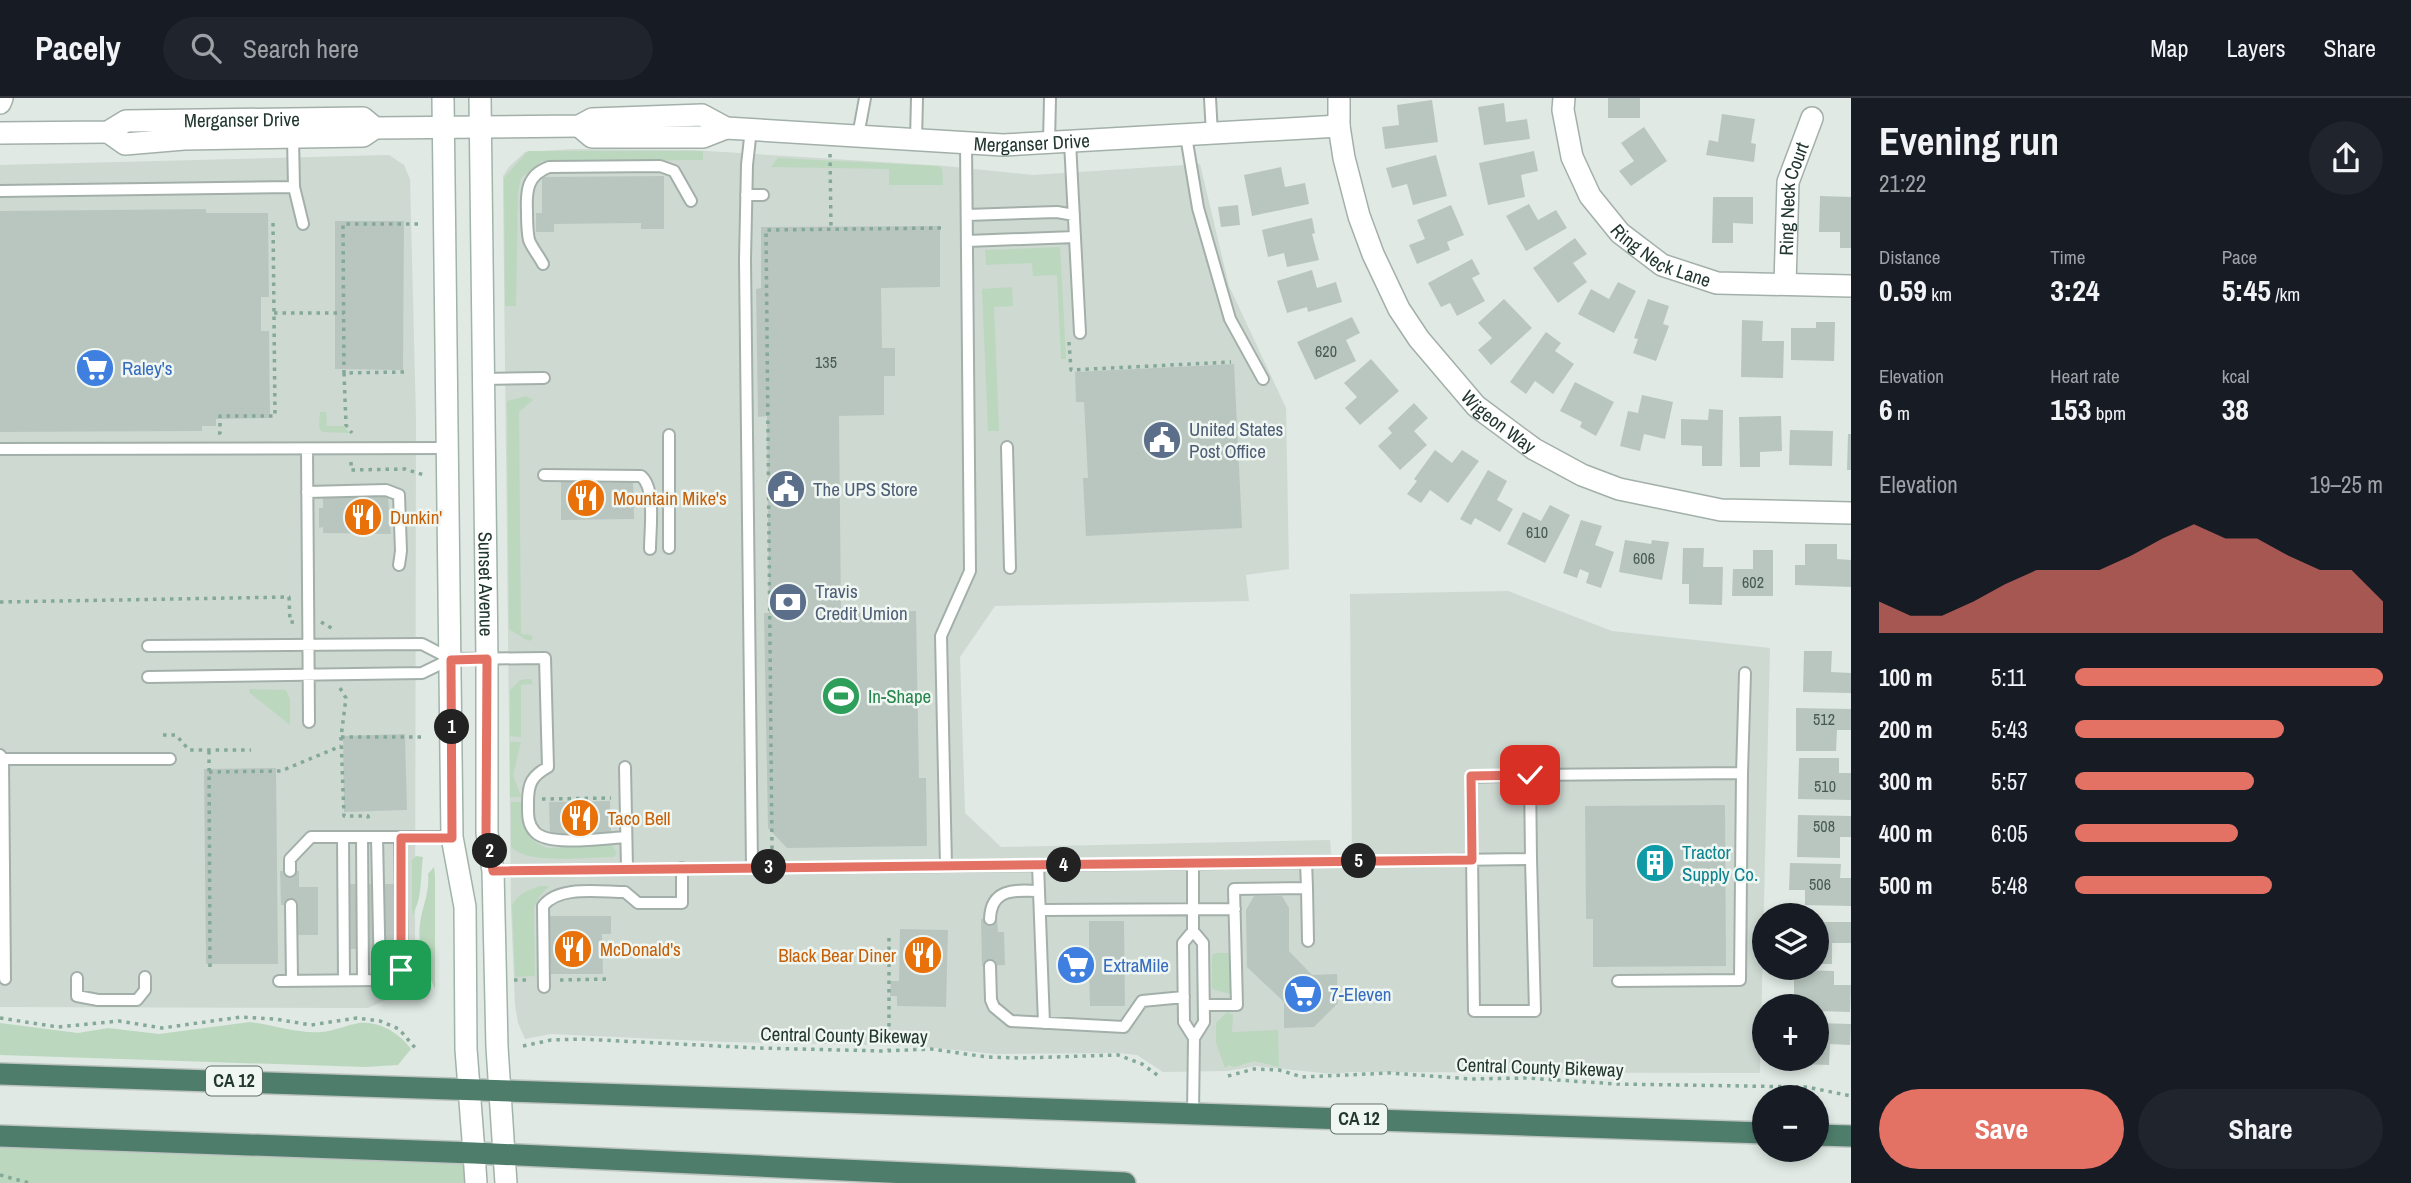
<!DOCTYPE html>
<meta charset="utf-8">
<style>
body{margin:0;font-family:"Archivo Narrow",sans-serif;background:#20242c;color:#f1f3f6;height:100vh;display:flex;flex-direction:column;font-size:26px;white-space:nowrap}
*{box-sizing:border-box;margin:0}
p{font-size:23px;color:#9ea1a6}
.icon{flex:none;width:38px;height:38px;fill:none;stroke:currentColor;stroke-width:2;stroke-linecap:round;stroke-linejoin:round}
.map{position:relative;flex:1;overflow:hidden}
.drawer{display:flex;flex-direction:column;background:#171b24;width:560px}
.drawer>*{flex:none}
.controls{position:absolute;left:1752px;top:805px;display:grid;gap:14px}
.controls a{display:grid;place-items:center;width:77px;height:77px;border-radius:50%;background:#171b24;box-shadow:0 4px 10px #0003;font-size:35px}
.pin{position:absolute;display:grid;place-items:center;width:60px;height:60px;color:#fff;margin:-30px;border-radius:14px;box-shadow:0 4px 10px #0006}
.km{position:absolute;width:35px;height:35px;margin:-18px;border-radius:50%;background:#222;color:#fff;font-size:19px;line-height:35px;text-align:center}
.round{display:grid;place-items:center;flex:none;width:74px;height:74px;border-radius:37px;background:#20242c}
.overview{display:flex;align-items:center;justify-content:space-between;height:119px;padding:0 28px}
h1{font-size:38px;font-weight:800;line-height:52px}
.stats{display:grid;grid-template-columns:repeat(3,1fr);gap:10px;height:119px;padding:7px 28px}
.stats div{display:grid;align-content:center}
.stats b{font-size:30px;font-weight:800}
.stats small{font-size:19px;font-weight:400}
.stats p{font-size:19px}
.chart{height:196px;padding:14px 28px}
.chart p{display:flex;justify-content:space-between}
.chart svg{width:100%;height:126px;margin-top:7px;fill:#e37164;opacity:.7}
.button{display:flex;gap:14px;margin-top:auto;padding:14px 28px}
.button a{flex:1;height:80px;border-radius:42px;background:#e37164;color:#fff;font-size:28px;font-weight:800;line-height:80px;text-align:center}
.button a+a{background:#20242c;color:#f1f3f6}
ul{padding:0 28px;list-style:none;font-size:23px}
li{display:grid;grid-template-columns:112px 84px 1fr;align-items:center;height:52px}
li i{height:18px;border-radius:9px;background:#e37164}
header{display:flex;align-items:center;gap:42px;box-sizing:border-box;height:98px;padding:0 35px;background:#171b24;border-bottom:2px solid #363941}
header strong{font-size:33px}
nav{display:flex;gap:38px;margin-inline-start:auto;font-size:24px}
.search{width:490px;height:63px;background:#20242c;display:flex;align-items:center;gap:18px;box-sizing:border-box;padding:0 24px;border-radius:38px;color:#9ea1a6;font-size:26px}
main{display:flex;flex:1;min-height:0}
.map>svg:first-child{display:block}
.built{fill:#ced9d2}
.green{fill:#bbd8be}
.building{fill:#b9c6bf}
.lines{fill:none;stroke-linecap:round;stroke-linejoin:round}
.service-casing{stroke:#a3b0aa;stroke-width:14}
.minor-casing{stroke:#a3b0aa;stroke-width:24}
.tertiary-casing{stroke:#a3b0aa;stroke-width:24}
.secondary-casing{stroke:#a0b4aa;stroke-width:24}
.trunk-casing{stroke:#bdc3c1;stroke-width:24}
.path{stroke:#84a998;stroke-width:3.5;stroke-dasharray:3.5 5;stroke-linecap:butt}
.service{stroke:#fff;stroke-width:10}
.minor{stroke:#fff;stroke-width:21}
.tertiary{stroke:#fff;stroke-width:21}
.secondary{stroke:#fff;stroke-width:21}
.trunk{stroke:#4e7d6b;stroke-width:21}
.route-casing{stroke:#fff;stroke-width:14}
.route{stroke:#e37164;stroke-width:9}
.labels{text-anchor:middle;stroke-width:5;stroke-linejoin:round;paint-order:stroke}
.number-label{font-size:16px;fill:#485b53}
.shield{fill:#f0f6f2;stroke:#60706a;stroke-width:2}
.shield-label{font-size:18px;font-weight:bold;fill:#22372f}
.street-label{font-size:19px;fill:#22372f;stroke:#f0f6f2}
.shop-label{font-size:19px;fill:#366cbe;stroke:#f0f6f2;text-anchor:start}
.service-label{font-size:19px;fill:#4e5e75;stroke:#f0f6f2;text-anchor:start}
.food-label{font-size:19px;fill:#c56008;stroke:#f0f6f2;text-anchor:start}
.leisure-label{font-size:19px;fill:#27864d;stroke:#f0f6f2;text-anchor:start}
.culture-label{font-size:19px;fill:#0d838f;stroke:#f0f6f2;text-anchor:start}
</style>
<header>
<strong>Pacely</strong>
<div class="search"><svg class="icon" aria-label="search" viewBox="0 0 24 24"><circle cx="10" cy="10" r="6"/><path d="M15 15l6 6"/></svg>Search here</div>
<nav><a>Map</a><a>Layers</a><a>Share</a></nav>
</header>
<main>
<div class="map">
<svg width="1851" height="1085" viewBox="0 0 1851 1085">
<rect width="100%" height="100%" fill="#e0e9e4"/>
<path class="built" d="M574,51L691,52L945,68L1033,77L1200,66L1229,188L1286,310L1289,471L1246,477L1249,503L995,508L960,559L965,715L1001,749L1330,742L1332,766L1352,767L1350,496L1508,493L1612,533L1770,550L1760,975L1351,974L1332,976L1256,968L1227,973L1163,974L1137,957L1119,955L995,956L916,948L725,944L551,936L525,941L518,925L515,907L511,809L503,86V78L509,69L525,54Z
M389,57L404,67L410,81L416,320L415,871L404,894L368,910L0,909V67Z"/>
<path class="green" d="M528,53H703V62L542,63L521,80L518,94L516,208H505L504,80Z
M778,60L939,68L942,71L943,87H889V71L771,69Z
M1060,149L1066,261H1061L1057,177L1033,178L1032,165L986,167L985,152Z
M1012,189L1013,208L994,209L999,333H988L982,191Z
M526,298L533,302L519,314L521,536L531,537L533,541L528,543L509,531L507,303Z
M320,314H326L327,328H344L349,335L322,334L319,329Z
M526,581H531L533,586L521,587V639L510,638V592L520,582Z
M249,591L286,592L290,601V627L250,595Z
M510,644H521L513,677L521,699H510Z
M511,704H523C523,729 523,740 547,750L612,747L617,755L614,759C588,759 528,767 511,749Z
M416,758L423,759C420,780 423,799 412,818V762Z
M434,769L435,778V891C426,870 417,850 420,826C422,809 430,794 428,776Z
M540,788H549L539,799L534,810L535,878L515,879L512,808C518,795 527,793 540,788Z
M1216,855H1229L1231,858V893L1229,896L1212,891V857Z
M1227,914L1233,917L1232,934L1278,932L1279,969L1254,963L1234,969L1229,967L1225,970L1216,945V925Z
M250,924C273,927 299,936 321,934C334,933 347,927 359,925C380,923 399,935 411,951L398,967L365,969L0,957V925L78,935L108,930L159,936Z
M0,1038L474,1055L476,1085H0Z"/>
<path class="building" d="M1608,0H1640V20H1608Z
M1432,2L1438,44L1385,51L1382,29L1399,27L1397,7Z
M1504,5L1506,24L1527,21L1530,41L1484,47L1478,9Z
M1722,16L1755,21L1751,45L1756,46L1754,64L1706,57L1709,42L1718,44Z
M1644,29L1667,63L1631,88L1619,73L1634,63L1621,45Z
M1534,53L1538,73L1521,77L1525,99L1488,107L1479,65Z
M1436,57L1447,98L1413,107L1407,86L1392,90L1386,70Z
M1281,69L1285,89L1305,85L1309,106L1252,118L1244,77Z
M664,78V131H641V125L554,126V134H536V115H542V79Z
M1820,98L1851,99V150H1840V134H1819Z
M1713,99H1753V126L1733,125V145H1712Z
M1529,106L1538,122L1556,112L1567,130L1526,153L1506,118Z
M1238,107L1240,127L1221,129L1218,109Z
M1451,107L1464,137L1447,144L1450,152L1417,166L1409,147L1425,141L1417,122Z
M206,111V115H268L269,199H261V233H269L270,320L216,321V328H202V333L0,334V113Z
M1312,120L1315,135L1312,136L1319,162L1287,169L1284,155L1268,159L1262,132Z
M335,123H404L403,272L335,271Z
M940,128V189L881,190L882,250H895V278H884V317L839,318L841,514L916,513L919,680H926L927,748L787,750L768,730L764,515H769L767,318L758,319L756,191L761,190V129Z
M1575,140L1587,156L1573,165L1587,184L1558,205L1533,170Z
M1472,161L1480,176L1472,180L1485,203L1457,218L1450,205L1441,209L1428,185Z
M1312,172L1317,190L1336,184L1342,204L1308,214L1307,209L1287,215L1277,183Z
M1618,184L1636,193L1614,235L1578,216L1591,191L1609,201Z
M1504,201L1532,230L1491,267L1478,252L1492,240L1478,225Z
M1648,201L1669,208L1663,226L1669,228L1656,263L1633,255L1638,241L1634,240Z
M1352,219L1360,235L1346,242L1356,263L1315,282L1297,244Z
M1742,222L1763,223L1762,243H1784L1783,280L1741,279Z
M1816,224H1835L1834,263L1791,262V230H1816Z
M1546,234L1561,245L1555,253L1574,266L1553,296L1535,283L1526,296L1510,284Z
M1371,261L1399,293L1360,327L1345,310L1357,299L1344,285Z
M1234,266L1242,430L1086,438L1083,380H1088L1084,304H1076L1075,274Z
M1575,284L1614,304L1596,338L1580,329L1582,324L1560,313Z
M1642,297L1673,304L1665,341L1644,336L1640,353L1620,348L1628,313L1638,315Z
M1414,305L1428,320L1414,333L1427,347L1400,372L1378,348L1392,335L1388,330Z
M1709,311L1723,312L1722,368H1702V348L1681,347V321L1708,322Z
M1781,318L1782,353L1760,354V369H1740L1739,319Z
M1790,332L1833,333L1832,368L1789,367Z
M1848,336H1851V372H1847Z
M1435,352L1452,365L1462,352L1479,363L1448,405L1430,392L1421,405L1407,396L1417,383L1414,381Z
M1488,372L1507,383L1497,402L1513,411L1500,434L1475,420L1471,427L1460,421Z
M606,378V385L633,384L634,421L561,422V383Z
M381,396V399H388L391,436L323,435V429L319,430V410H323V397Z
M1550,407L1570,417L1545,465L1507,446L1523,414L1541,423Z
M1581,422L1602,428L1595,447L1614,454L1601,490L1586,485L1589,475L1580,471L1577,480L1563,475Z
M1625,442L1651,446L1652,442L1669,444L1662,482L1619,474Z
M1805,446H1837V461L1851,462V489L1795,487V467H1805Z
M1683,450H1704L1703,469H1723L1722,507L1689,506V486H1682Z
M1753,452H1773V498H1732L1733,471H1753Z
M1804,553H1832L1831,574L1851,575V595L1803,594Z
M1796,610L1851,611V632H1837L1836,653H1796Z
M405,636L407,712L344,714L343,638Z
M1799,660H1839V675H1851V702L1798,701Z
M276,670L278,866H206L204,671Z
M610,703L611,736L550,737L549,704Z
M1725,707L1726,868L1593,869V821H1586L1585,708Z
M1798,717L1851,718V739H1840V760L1797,759Z
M1790,765L1841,766L1840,780H1851V808L1805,807V792H1789Z
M280,773H299V789H318V837H297V807H281Z
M349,786H406V851H349Z
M1254,798H1282L1289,810V853L1312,877L1337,876L1338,905L1314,929L1284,930V904L1247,869L1246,812Z
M544,818H611V836H602L603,876H551V867H544Z
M981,821H997L998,834H1004L1005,867L982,868Z
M1089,823H1124L1125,908H1090L1089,876L1062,877V857H1089Z
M1816,824H1851V845H1832V866H1816Z
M900,831L948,832L946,909L897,908V898H890L891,883H899Z
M1794,872L1834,873V887H1851L1850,914L1816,913V908H1794Z
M1816,925L1851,926L1850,947L1830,946L1829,967L1801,966V961H1816Z"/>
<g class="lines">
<g class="service-casing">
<path id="service" d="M1210,0L1212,36
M751,31L747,67L745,162L752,769
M858,38L865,0
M1186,38L1198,110L1230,221L1263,281
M293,40L294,89L303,126
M916,42L917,0
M1070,44L1080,235
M1049,45L1050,0
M0,93L294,89
M746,97H763
M967,117L1057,114L1074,117
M967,143L1075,139
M543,166C539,158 532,150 529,142C527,133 527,123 527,114C526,93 527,77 549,69L660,68L674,73L691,103
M482,281L544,280
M669,337V450
M1007,349L1010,470
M0,351L448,350
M307,351L309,624
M544,377L641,378C656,390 650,431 650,451
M307,394L386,392L399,397L401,453L399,467
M148,548L422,546L451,561
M148,579L422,575L451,561L545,560L548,669C532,678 528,685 528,704C528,715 527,726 535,734C549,749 606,740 626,739
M0,657L3,661H170
M3,661L5,881
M625,669L627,771
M1742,675L1745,575
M1530,677L1742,675L1740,882L1618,883
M343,739L344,882
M362,739L363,882
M377,739L380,882
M1306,764C1381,763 1456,762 1531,761L1535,913H1474L1471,679L1530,677L1531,761
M1193,766V833L1183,845L1184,924L1194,940
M1038,767L1044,925
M946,768L941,538L970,473L966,46
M290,773V761L311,739H452
M493,773L1306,764L1307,790
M291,807L292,882
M1040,812L1235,811
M990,821C991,790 1015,792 1039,793
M1193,833L1203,845L1204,924L1194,940L1193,1015
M990,868L991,902L994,909L1011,923L1124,929L1142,903L1184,899
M77,880V898L98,902H137L145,892V879
M279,883L380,882L402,872L400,739
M544,889L543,808C559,787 600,794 625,794L638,805H682V770
M1204,907H1237L1234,791L1307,790L1308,843"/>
</g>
<g class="minor-casing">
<g id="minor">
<path id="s1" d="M1339,0V28L1344,60L1359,118L1373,156L1399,211L1419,241L1476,308L1534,351L1582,377L1619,391L1721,412L1851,415"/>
<path id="s2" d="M1564,0L1563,12L1572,59L1590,98L1620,135L1662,167L1717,185L1851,188"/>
<path d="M0,5L2,0"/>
<path d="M579,28L592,39H703L726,30"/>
<path id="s3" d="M108,34L125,46L184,41L363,38L375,30L579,28L592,21L702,17L726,30L1003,47L1339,28"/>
<path id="s4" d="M0,35L108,34L126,23L363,20L375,30"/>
<path id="s5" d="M1785,186L1788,84L1812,20"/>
</g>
</g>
<g class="tertiary-casing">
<path id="tertiary" d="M474,1055L476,1085
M504,1056L506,1085"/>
</g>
<g class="secondary-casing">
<g id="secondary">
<path d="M443,0L452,739L465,809L466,951L474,1055"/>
<path id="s6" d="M480,0L487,561V735L493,773L497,949L504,1056"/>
</g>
</g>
<g class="trunk-casing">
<path id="trunk" d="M0,976L1764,1035
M1816,1037L1851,1038
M0,1038L474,1055L1125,1085"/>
</g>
<path class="path" d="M830,56L831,131
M274,215H344
M1069,244L1071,272L1231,264
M404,274L344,275L343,126H419
M344,275L346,327L352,335
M218,335H220V318H275L273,121
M351,364V372L405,371L424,377
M0,504L289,499L290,524H296
M321,524L335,532
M340,590L346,600L341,639H425
M163,637H176L189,652H251
M341,639L344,718H368L369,724
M209,653L210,869
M209,674L281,673L341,648
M542,701L611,700
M772,751L766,132L943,130
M889,840V952
M514,882H531
M560,882L609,881
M0,920L58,929L119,923L162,930L241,919L275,921L311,927L357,920L380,923L399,931L417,952
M523,948L551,942L581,941L757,950L884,953L931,951L987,959L1021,960L1118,957L1142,966L1160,979
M1228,978L1254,971L1279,972L1302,979L1390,975L1472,981L1526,980L1617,986L1807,989L1851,998
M0,1077L29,1085"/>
<use href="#service" class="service"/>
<use href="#minor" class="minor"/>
<use href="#tertiary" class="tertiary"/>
<use href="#secondary" class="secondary"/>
<use href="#trunk" class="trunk"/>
</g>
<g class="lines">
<g class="route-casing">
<path id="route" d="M401,872V740H452L451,562L487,561L486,735L493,773L1472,762L1471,678L1530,677"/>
</g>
<use href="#route" class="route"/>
</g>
<defs>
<g id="supermarket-disc" transform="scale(2.0125)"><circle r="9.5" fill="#3f7fe0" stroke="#f0f6f2"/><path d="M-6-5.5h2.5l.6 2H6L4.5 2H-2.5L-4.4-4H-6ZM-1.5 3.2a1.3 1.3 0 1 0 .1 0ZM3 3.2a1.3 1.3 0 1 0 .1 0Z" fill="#fff"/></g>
<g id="civic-disc" transform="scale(2.0125)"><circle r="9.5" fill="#5c6f8a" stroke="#f0f6f2"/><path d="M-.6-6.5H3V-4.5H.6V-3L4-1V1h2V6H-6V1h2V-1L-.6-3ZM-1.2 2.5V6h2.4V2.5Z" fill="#fff"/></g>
<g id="restaurant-disc" transform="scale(2.0125)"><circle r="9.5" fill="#e8710a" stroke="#f0f6f2"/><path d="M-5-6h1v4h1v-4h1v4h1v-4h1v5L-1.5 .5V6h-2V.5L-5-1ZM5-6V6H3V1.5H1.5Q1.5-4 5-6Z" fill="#fff"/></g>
<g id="bank-disc" transform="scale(2.0125)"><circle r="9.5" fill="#5c6f8a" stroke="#f0f6f2"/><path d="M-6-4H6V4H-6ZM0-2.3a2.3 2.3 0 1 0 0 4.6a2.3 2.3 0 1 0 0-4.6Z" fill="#fff"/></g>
<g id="stadium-disc" transform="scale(2.0125)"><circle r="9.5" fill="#2e9e5b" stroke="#f0f6f2"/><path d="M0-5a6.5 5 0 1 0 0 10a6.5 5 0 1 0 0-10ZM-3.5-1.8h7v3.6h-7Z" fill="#fff"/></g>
<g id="building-disc" transform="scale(2.0125)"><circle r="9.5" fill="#0f9aa8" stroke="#f0f6f2"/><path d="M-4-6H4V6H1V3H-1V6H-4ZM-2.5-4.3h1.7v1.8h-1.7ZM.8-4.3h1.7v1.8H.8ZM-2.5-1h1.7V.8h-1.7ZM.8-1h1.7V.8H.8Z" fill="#fff"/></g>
</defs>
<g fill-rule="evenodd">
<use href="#supermarket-disc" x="95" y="270"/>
<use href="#civic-disc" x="1162" y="342"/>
<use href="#civic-disc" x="786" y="391"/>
<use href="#restaurant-disc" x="586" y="400"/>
<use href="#restaurant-disc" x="363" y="419"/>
<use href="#bank-disc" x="788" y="504"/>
<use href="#stadium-disc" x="841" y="598"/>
<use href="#restaurant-disc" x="580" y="720"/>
<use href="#building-disc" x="1655" y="765"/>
<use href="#restaurant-disc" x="573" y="851"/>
<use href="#restaurant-disc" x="923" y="857"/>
<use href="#supermarket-disc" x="1076" y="867"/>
<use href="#supermarket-disc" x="1303" y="896"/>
</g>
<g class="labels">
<g class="number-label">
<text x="1326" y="259">620</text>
<text x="826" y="270">135</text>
<text x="1537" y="440">610</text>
<text x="1644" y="466">606</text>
<text x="1753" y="490">602</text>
<text x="1824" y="627">512</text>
<text x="1825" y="694">510</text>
<text x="1824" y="734">508</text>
<text x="1820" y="792">506</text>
</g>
<g class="shield">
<rect x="206" y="968.5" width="56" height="29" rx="5"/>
<rect x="1331" y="1006.5" width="56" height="29" rx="5"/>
</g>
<g class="shield-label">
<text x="234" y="989">CA 12</text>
<text x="1359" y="1027">CA 12</text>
</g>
<g class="street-label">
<text dy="7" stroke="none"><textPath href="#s4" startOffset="245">Merganser Drive</textPath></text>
<text dy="7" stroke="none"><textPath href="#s3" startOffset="936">Merganser Drive</textPath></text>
<text dy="7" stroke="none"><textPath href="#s5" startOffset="86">Ring Neck Court</textPath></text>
<text dy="7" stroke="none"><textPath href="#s2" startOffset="198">Ring Neck Lane</textPath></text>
<text dy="7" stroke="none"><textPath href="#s1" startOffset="373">Wigeon Way</textPath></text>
<text dy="7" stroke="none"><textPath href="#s6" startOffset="486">Sunset Avenue</textPath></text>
<text transform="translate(844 937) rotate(1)" y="7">Central County Bikeway</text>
<text transform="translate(1540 969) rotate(2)" y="7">Central County Bikeway</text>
</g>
<g class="shop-label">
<text x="122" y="277">Raley's</text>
<text x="1103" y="874">ExtraMile</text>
<text x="1330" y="903">7-Eleven</text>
</g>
<g class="service-label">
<text x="1189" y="338">United States<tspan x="1189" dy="22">Post Office</tspan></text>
<text x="813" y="398">The UPS Store</text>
<text x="815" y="500">Travis<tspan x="815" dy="22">Credit Umion</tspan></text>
</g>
<g class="food-label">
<text x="613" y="407">Mountain Mike's</text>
<text x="390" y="426">Dunkin'</text>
<text x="607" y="727">Taco Bell</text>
<text x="600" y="858">McDonald's</text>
<text x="896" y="864" text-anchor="end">Black Bear Diner</text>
</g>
<g class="leisure-label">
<text x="868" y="605">In-Shape</text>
</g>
<g class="culture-label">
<text x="1682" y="761">Tractor<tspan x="1682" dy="22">Supply Co.</tspan></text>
</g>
</g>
</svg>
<div class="controls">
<a><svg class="icon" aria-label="layers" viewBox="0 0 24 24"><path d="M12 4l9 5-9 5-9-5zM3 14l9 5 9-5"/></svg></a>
<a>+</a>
<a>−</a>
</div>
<div class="pin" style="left:401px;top:872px;background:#1e9e55"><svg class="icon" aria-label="arrive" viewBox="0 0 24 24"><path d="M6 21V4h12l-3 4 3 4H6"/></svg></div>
<div class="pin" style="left:1530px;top:677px;background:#d93025"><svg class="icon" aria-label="check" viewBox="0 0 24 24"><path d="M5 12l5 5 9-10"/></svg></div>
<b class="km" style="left:452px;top:629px">1</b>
<b class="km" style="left:490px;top:753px">2</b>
<b class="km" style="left:769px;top:769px">3</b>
<b class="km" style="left:1064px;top:767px">4</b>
<b class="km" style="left:1359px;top:763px">5</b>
</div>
<section class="drawer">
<div class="overview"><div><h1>Evening run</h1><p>21:22</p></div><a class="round"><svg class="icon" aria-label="share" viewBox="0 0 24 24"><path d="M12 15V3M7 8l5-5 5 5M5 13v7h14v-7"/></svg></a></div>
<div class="stats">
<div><p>Distance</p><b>0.59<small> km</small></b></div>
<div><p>Time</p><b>3:24</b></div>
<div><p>Pace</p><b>5:45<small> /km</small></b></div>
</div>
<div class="stats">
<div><p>Elevation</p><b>6<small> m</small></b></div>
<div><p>Heart rate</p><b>153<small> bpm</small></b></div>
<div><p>kcal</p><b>38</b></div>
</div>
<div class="chart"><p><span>Elevation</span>19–25 m</p>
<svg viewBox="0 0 160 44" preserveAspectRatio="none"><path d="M0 44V33L10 38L20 38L30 33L40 27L50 22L60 22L70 22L80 17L90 11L100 6L110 11L120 11L130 17L140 22L150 22L160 33V44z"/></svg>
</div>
<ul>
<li><b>100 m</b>5:11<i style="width:100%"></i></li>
<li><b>200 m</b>5:43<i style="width:68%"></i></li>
<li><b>300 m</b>5:57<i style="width:58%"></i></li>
<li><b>400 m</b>6:05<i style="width:53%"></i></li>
<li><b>500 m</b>5:48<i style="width:64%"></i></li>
</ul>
<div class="button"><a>Save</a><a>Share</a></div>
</section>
</main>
